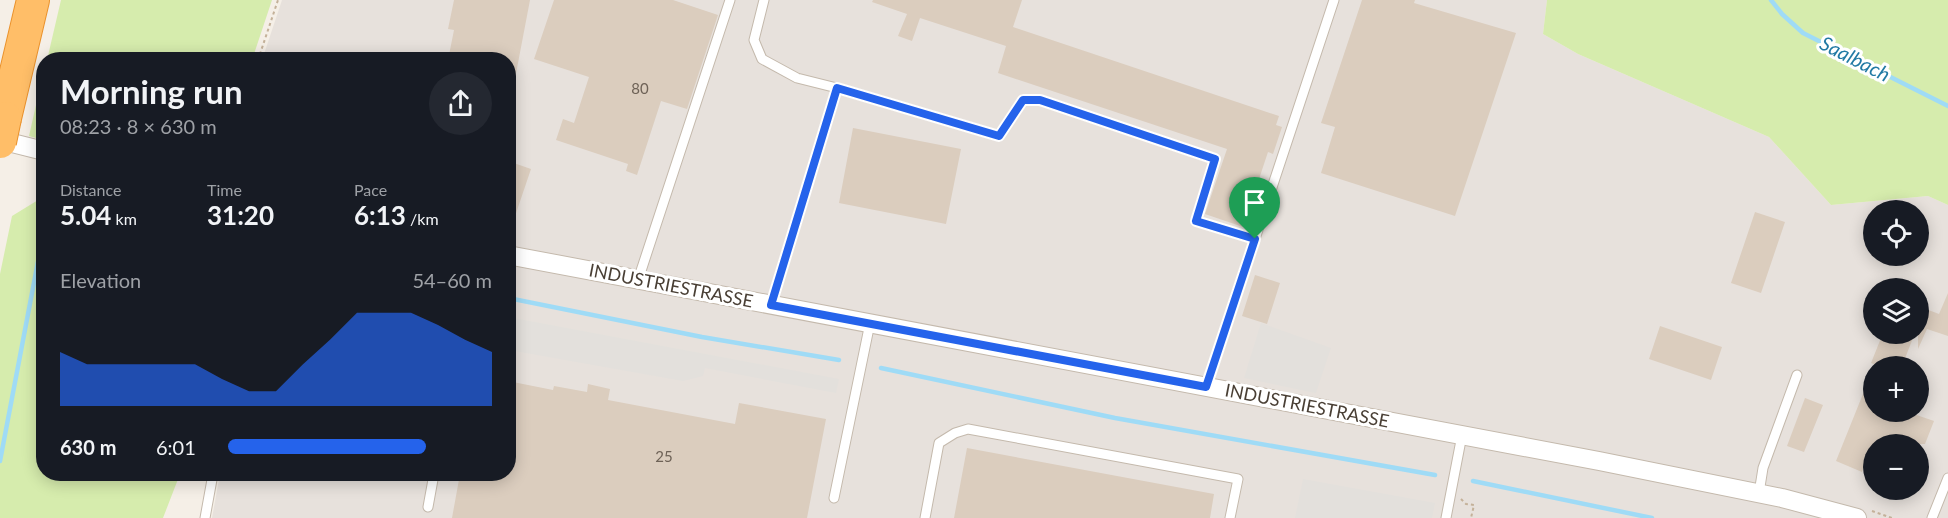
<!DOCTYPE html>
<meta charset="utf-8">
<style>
body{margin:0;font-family:Lato,sans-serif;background:#242831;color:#f1f3f6;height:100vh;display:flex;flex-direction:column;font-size:22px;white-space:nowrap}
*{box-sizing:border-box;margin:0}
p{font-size:20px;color:#9ea1a6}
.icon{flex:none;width:33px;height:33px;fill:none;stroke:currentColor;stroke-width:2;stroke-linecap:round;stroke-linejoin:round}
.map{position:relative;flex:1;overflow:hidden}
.side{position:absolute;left:36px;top:52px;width:480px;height:429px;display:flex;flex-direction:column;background:#171b24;border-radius:24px;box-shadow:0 3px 15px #0003}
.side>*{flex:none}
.fabs{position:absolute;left:1863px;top:200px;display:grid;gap:12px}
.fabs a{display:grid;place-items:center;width:66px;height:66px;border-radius:50%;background:#171b24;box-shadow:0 3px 15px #0003;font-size:30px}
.pin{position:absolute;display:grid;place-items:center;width:51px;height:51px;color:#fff;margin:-62px -26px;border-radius:50% 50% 50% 0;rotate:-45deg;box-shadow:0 0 6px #0007}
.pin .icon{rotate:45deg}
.round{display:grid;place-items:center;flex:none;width:63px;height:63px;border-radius:32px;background:#242831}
.head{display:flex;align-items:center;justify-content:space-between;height:102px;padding:0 24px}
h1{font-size:33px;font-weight:700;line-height:45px}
.figures{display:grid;grid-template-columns:repeat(3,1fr);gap:9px;height:102px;padding:6px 24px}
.figures div{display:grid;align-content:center}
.figures b{font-size:26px;font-weight:700}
.figures small{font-size:16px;font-weight:400}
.figures p{font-size:16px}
.chart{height:168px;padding:12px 24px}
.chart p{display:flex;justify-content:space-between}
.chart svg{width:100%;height:108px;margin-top:6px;fill:#2563eb;opacity:.7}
ul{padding:0 24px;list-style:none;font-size:20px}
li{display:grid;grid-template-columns:96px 72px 1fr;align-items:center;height:45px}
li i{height:15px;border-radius:8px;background:#2563eb}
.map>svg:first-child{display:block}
.industrial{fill:#e7e1dc;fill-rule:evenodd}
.green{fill:#d6ecad}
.parking{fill:#e3e0dc}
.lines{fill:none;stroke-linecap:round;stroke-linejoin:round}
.stream{stroke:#9fdbf6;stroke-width:4.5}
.building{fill:#dbcdbe}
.lane-casing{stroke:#c4b9ac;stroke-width:11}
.street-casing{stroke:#c4b9ac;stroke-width:20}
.highway-casing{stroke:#ea922c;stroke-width:34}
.path{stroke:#c4b199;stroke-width:2;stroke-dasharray:3 3;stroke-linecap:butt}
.lane{stroke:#fff;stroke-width:9}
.street{stroke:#fff;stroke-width:18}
.highway{stroke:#ffbe68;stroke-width:32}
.highway-bridge-casing{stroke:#ea922c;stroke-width:34;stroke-linecap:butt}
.highway-bridge{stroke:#ffbe68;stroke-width:32}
.route-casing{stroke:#fff;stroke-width:12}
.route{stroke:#2563eb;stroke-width:8}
.labels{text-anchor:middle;stroke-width:6;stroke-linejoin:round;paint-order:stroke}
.number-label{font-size:15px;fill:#6e6257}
.street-label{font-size:18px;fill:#493f35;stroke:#fff}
.water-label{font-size:20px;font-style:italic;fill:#227aa4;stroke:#fff}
</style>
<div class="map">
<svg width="1948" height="518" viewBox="0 0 1948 518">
<rect width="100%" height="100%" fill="#f5efe7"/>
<path class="industrial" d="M282,0H1547L1543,34L1578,54L1769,137L1831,205L1928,196L1948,205V518H212L220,474H508V60H262ZM1874,210H1918V255H1874ZM1874,288H1918V333H1874ZM1874,366H1918V411H1874ZM1874,444H1918V489H1874Z"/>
<path class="green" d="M61,0H272L252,60H47Z
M1547,0H1948V205L1928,196L1831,205L1769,137L1578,54L1543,34Z
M43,74L44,140H43L29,136Z
M43,197L44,474H180L163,518H0V274L12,216Z"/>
<path class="parking" d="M508,317L839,379L836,393L705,368L703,376L683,381L509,350Z
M1261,323L1331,348L1316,393L1244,378Z
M1303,479L1435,503L1432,518H1295Z"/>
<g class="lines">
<path class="stream" d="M1771,0L1782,14L1803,33L1948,106
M508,298L702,337L839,360
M881,368L1115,418L1435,475
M0,461L44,230
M1473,481L1652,518"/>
</g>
<path class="building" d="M454,0H530L514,84L508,83V60H448L454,30L448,29Z
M554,0H673L718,15L687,109L661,101L637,175L626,171L628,164L556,140L563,119L574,123L589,77L534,59Z
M873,0H1022L1013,27L1279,116L1276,125L1282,127L1273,154L1268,152L1243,227L1205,214L1227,149L998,73L1006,46L920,18L912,41L898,36L907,14L872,2Z
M1362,0H1415L1414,3L1516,33L1455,216L1321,173L1335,127L1321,123Z
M853,128L961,149L946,224L839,203Z
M508,161L531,169L511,228H508Z
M1755,212L1785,222L1761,293L1731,283Z
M1255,275L1280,283L1267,324L1242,316Z
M1948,293V336L1927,329L1918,349V306L1939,314Z
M1660,326L1722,347L1711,380L1649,359Z
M1883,333H1900L1913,338L1902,366H1878L1871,363Z
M1873,369L1874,411H1905L1934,421L1925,444H1874L1862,472L1836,461Z
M508,381L553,390L554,386L587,392L588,384L610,389L608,400L735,424L739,403L826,419L807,518H452L460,474H508Z
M1805,398L1823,405L1804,452L1787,446Z
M967,448L1214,494L1210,518H954Z"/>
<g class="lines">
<g class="lane-casing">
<path id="lane" d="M764,0L754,40L762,59L797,78L837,88L771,305
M837,88L999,136L1023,100H1040L1215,159L1196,221L1255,239
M638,280L730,0
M1206,387L1334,0
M1759,493L1763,468L1797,375
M834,498L870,323
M428,507L434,474
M205,518L213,474
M925,518L939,443L955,433L968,429L1238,479L1230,518
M1446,518L1462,435
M1932,518L1948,478"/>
</g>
<g class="street-casing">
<path id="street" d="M0,140L44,151
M508,255L1599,461L1782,498L1857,518"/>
</g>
<g class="highway-casing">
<path id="highway" d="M5,118L33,0"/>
</g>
<path class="path" d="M258,60L278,0
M1461,499L1466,504L1474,505L1471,518
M1872,511L1892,518"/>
<use href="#lane" class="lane"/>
<use href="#street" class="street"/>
<use href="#highway" class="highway"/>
<g class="highway-bridge-casing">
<path id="highway-bridge" d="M0,142L5,118"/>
</g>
<use href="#highway-bridge" class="highway-bridge"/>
</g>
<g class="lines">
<g class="route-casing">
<path id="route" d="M837,88L999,136L1023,100H1040L1215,159L1196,221L1255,239L1206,387L771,305Z"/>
</g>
<use href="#route" class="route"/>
</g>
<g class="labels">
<g class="number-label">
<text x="640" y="94">80</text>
<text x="664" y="462">25</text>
</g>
<g class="street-label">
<text transform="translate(671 286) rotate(11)" y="6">INDUSTRIESTRASSE</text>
<text transform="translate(1307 406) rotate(11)" y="6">INDUSTRIESTRASSE</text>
</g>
<g class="water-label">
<text transform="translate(1855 59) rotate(27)" y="7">Saalbach</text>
</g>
</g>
</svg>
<div class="fabs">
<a><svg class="icon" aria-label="locate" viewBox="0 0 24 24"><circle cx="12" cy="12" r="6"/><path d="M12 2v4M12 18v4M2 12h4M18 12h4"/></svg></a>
<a><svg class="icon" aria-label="layers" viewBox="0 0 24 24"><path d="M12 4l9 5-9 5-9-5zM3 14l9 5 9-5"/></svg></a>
<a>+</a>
<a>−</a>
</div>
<div class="pin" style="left:1255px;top:239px;background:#1e9e55"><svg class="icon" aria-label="arrive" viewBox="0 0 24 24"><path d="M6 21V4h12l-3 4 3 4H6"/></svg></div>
<section class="side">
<div class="head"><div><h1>Morning run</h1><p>08:23 · 8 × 630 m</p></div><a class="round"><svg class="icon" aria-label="share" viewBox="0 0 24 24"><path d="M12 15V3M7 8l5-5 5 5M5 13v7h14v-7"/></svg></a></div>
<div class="figures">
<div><p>Distance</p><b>5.04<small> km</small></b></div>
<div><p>Time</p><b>31:20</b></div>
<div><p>Pace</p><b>6:13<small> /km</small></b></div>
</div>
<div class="chart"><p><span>Elevation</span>54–60 m</p>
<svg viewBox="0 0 160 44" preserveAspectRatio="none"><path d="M0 44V22L10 27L20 27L30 27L40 27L50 27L60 33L70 38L80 38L90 27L100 17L110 6L120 6L130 6L140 11L150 17L160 22V44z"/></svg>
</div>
<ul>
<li><b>630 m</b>6:01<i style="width:75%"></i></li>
</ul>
</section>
</div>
